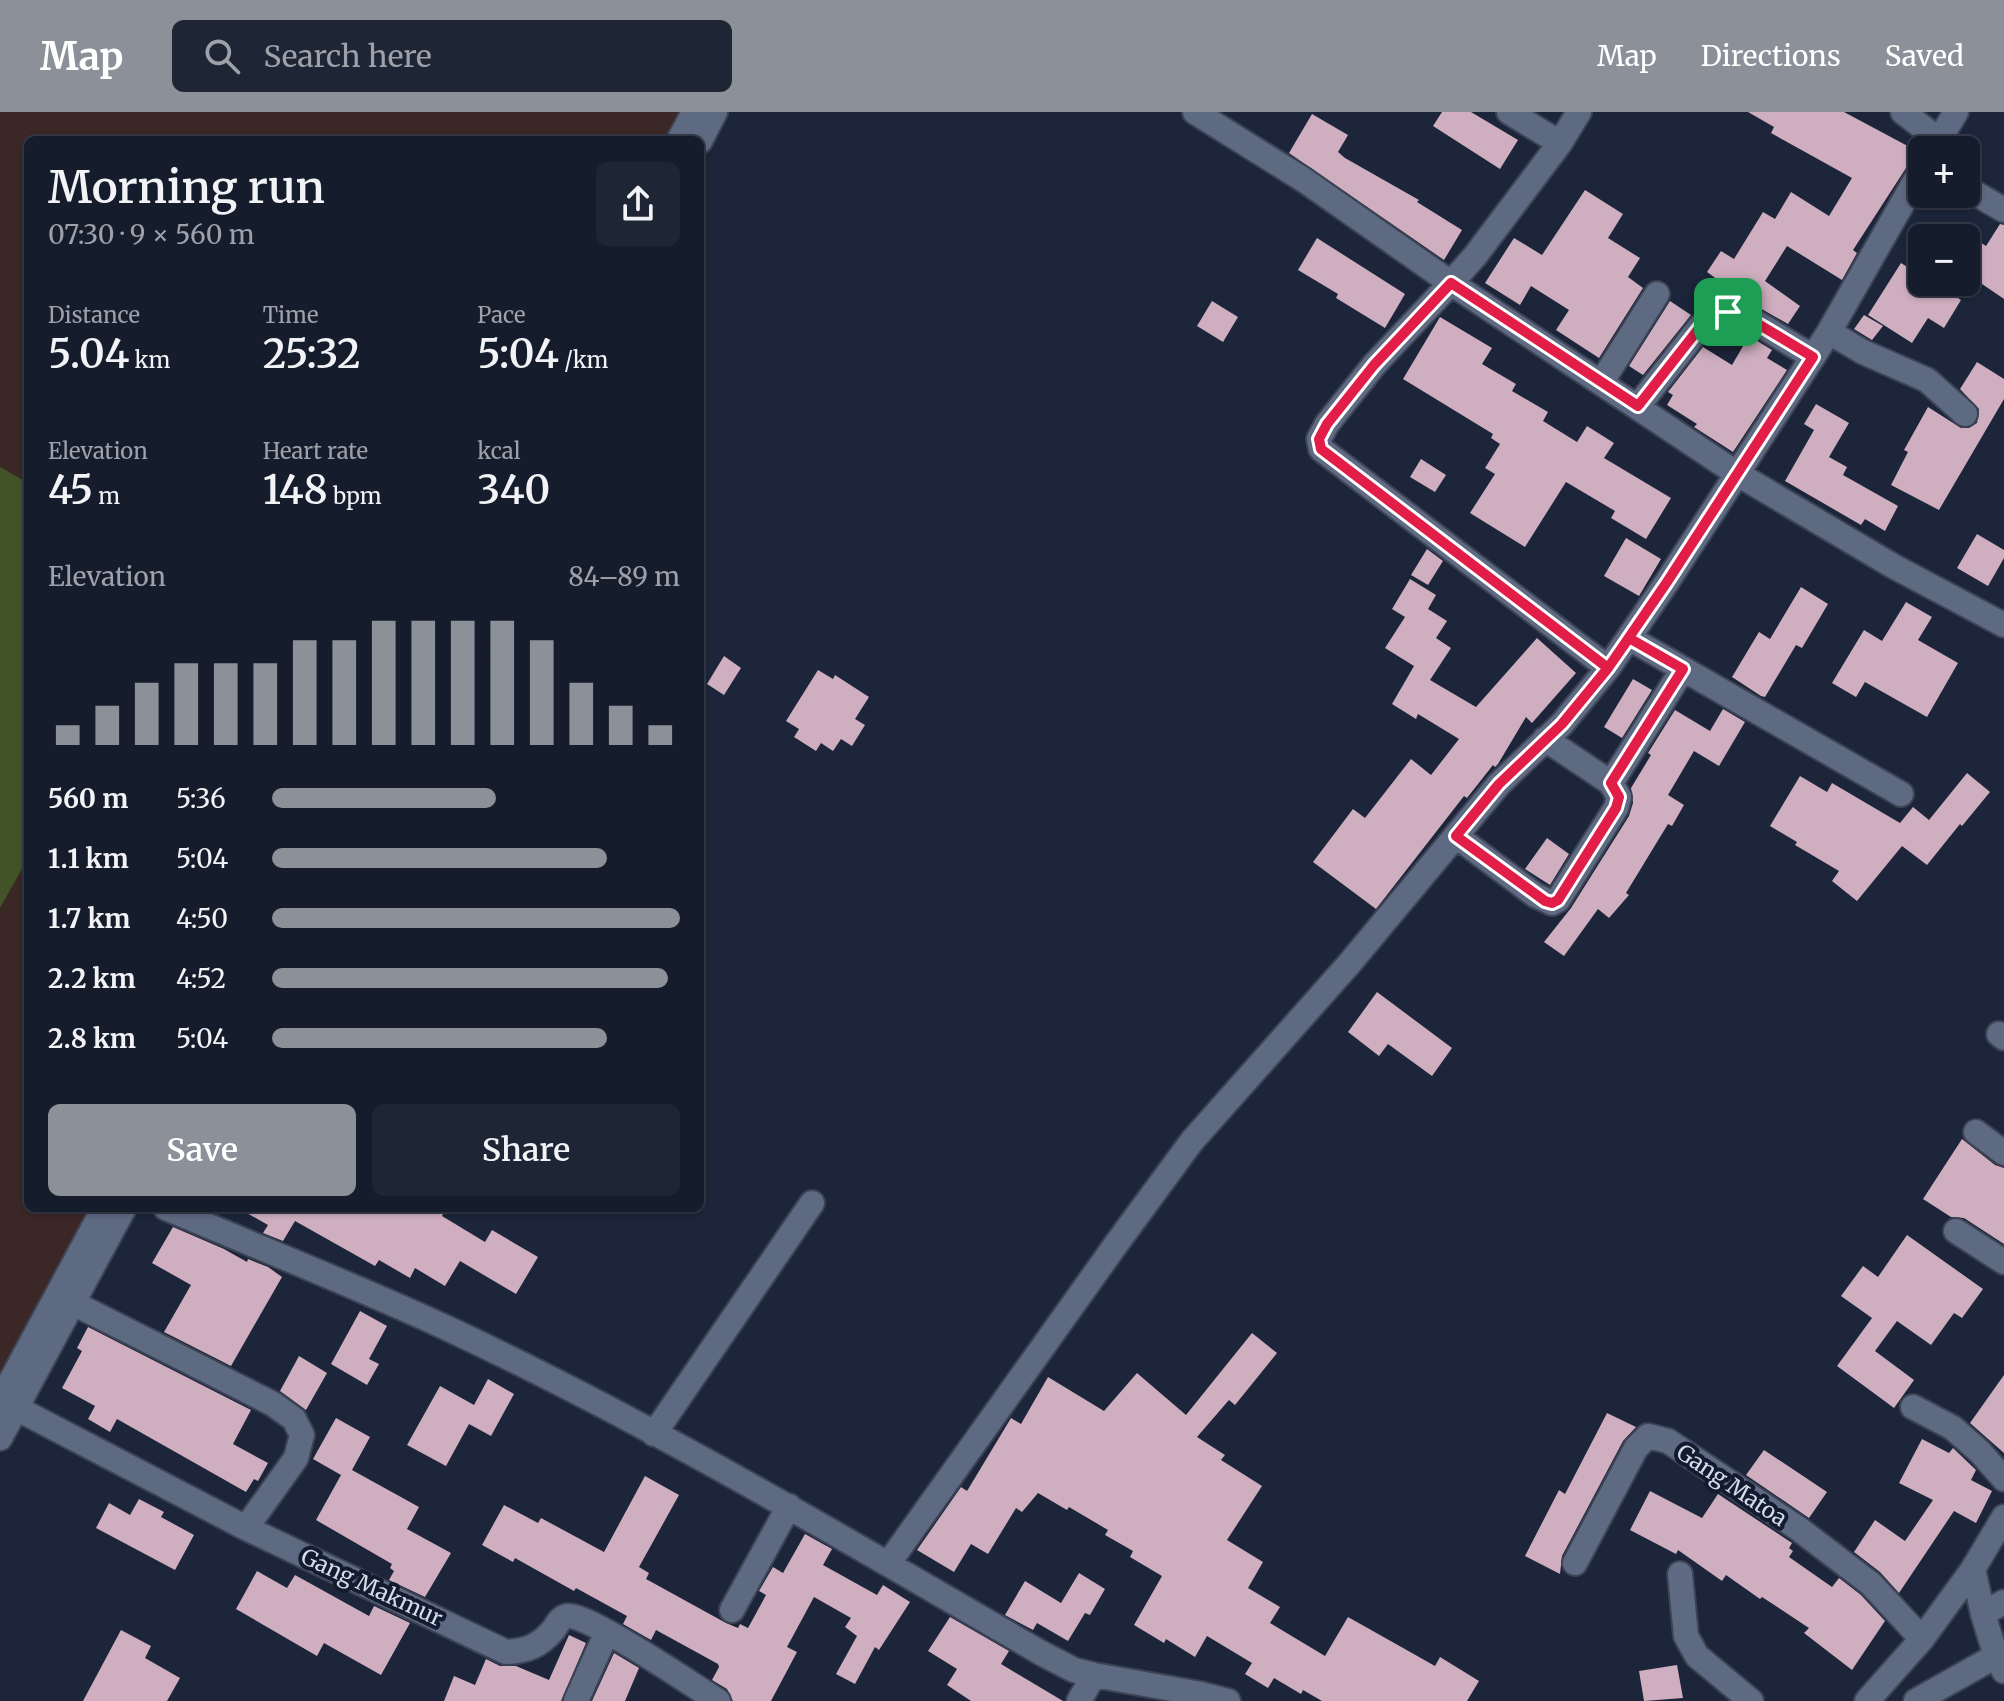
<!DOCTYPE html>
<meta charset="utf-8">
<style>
body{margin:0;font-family:Merriweather,serif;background:#1e2534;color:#f1f3f6;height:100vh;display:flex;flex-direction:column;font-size:30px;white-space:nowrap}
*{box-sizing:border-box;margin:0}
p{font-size:26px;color:#9da1a9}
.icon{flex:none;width:44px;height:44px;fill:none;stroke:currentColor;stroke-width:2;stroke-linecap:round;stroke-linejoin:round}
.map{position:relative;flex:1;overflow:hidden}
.sheet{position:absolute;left:24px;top:24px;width:680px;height:1076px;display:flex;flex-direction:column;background:#151c2c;border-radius:12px;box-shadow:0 2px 6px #0004,0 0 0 2px #343a48}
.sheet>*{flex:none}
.tools{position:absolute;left:1908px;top:24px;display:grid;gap:16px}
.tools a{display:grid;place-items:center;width:72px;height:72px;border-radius:12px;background:#151c2c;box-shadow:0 2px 6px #0004,0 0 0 2px #343a48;font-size:40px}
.pin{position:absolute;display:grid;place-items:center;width:68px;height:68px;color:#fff;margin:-34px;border-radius:16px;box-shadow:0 4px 12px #0006}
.round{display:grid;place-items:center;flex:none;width:84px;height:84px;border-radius:12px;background:#1e2534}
.overview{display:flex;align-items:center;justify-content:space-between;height:136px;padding:0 24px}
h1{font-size:44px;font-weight:600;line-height:60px}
.metrics{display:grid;grid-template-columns:repeat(3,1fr);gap:12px;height:136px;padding:8px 24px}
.metrics div{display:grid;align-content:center}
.metrics b{font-size:40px;font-weight:600}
.metrics small{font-size:22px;font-weight:400}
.metrics p{font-size:22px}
.chart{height:224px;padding:16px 24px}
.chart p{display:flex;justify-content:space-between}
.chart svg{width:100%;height:144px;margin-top:8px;stroke:#8c9099;stroke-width:6}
.primary-button{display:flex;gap:16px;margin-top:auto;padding:16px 24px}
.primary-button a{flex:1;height:92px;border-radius:12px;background:#8c9099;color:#fff;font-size:32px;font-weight:600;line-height:92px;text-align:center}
.primary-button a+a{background:#1e2534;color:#f1f3f6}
ul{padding:0 24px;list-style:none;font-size:26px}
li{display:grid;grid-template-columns:128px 96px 1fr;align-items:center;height:60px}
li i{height:20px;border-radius:10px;background:#8c9099}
header{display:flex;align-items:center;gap:48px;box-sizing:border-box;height:112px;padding:0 40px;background:#8c9099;color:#fff}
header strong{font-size:38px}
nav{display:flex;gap:44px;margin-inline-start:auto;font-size:28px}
.search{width:560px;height:72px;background:#1e2534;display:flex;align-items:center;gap:20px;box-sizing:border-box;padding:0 28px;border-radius:12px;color:#9da1a9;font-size:30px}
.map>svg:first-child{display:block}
.education{fill:#3b2725}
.green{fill:#425328}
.building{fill:#ceaebf}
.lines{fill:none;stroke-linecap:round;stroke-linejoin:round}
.minor-casing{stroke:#3c4355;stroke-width:28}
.tertiary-casing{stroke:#3c4355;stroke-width:28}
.minor{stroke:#5e6982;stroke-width:24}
.tertiary{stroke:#5e6982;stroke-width:24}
.route-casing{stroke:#fff;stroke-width:16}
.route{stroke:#e11d48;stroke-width:10}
.labels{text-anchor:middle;stroke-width:8;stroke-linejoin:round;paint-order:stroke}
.street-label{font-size:22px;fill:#d4dbe9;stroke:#131b30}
</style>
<header>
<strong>Map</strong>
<div class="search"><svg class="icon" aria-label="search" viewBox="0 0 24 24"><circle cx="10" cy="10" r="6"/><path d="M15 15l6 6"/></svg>Search here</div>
<nav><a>Map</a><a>Directions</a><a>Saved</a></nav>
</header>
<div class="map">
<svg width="2004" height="1589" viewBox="0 0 2004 1589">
<rect width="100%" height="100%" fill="#1c253a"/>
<path class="education" d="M0,0H699L684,28H28V1096H110L0,1300Z"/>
<path class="green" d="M0,355L28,371V746L0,796Z"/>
<path class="building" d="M1442,0H1471L1518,28L1500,57L1433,14Z
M1748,0H1844L1917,39L1853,138L1857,141L1842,168L1787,134L1765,169L1800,194L1788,212L1744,187L1707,160L1721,139L1734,147L1763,100L1775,107L1791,80L1829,104L1852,66L1771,21L1774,15Z
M1312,2L1348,23L1338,40L1345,46L1419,88L1417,90L1462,118L1444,148L1289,41Z
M1585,78L1623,102L1608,126L1640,146L1628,165L1643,176L1599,246L1556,218L1569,198L1531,174L1520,193L1485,171L1514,126L1542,143Z
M2000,112L2004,113V187L1966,161V121L1986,134Z
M1317,126L1405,182L1385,216L1336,186L1338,182L1298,158Z
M1901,151L1922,164V170H1932L1961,188L1944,216L1928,206L1912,231L1868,203Z
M1212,189L1238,205L1223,230L1197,214Z
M1670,189L1691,203L1643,263L1629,254Z
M1864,203L1883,214L1872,228L1854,217Z
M1440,205L1492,236L1482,252L1516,272L1512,279L1548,300L1543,309L1577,330L1587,314L1614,331L1604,346L1671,386L1646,427L1611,406L1615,399L1566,370L1525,435L1470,401L1495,362L1485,356L1500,332L1491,326L1493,322L1403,267Z
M1749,224L1772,238L1767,246L1787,258L1733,340L1694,315L1697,312L1667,293L1673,283L1668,280L1703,235L1732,253Z
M1977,250L2004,267V287L1939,398L1891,373L1908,340L1904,338L1928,295L1961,316H1969L1977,311L1979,297L1960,277Z
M1816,292L1849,311L1829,345L1847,355L1843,363L1898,394L1885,419L1865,407L1861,413L1785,369L1814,318L1804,312Z
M1421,347L1446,363L1435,380L1410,365Z
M1977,422L2004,438V446L1988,474L1957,456Z
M1626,426L1661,447L1639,484L1604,464Z
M1427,437L1443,449L1428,473L1411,463Z
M1410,467L1436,483L1428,497L1447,509L1436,526L1451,536L1430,568L1476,595L1537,526L1576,561L1532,611L1526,605L1498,652L1495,655L1493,653L1467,686L1464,684L1376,797L1313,750L1353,697L1365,706L1411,647L1431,663L1459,627L1418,602L1416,607L1392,592L1414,554L1385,536L1405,505L1392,497Z
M1801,475L1828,492L1802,536L1796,533L1765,585L1761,584L1732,565L1759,520L1770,527Z
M1906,490L1932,505L1918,528L1958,551L1927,605L1865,570L1856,585L1832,571L1864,518L1882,529Z
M724,544L741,556L724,583L707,572Z
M818,558L833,567L835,563L869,585L855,607L865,613L852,634L841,627L833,639L821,631L816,639L794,625L799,617L786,609Z
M1633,567L1652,578L1622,626L1604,615Z
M1723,597L1745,610L1719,654L1694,639L1668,683L1684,693L1672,714L1668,712L1626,781L1629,783L1609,806L1598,797L1564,844L1544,830L1571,796L1629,704L1633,691L1631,676L1651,643L1648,641L1675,598L1710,619Z
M1967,661L1990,680L1962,714L1960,712L1927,753L1902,734L1857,789L1832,769L1839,759L1795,733L1797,730L1770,714L1800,664L1827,680L1832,671L1900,711L1913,695L1929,708Z
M1547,726L1569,742L1550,773L1525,757Z
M1377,880L1452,936L1432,964L1388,932L1379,944L1348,920Z
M1962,1027L1995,1053L2004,1056V1132L1964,1106L1951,1105L1923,1087Z
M238,1096H446L442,1104L485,1130L492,1118L538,1145L516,1182L460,1149L445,1174L415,1156L410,1166L379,1148L375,1154L295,1109L283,1129L263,1121L268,1113Z
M173,1115L224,1137L247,1150L248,1147L268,1155L282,1165L231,1254L164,1220L191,1173L152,1151Z
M1907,1123L1983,1177L1962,1206L1954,1201L1931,1233L1897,1209L1875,1239L1914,1268L1894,1296L1837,1254L1872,1206L1841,1184L1863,1154L1878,1165Z
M360,1199L387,1214L369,1247L379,1252L367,1273L331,1252Z
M88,1215L251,1298L233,1332L268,1351L258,1369L254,1367L246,1380L117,1307L110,1320L88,1307L95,1294L62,1276L82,1239L77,1236Z
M1252,1221L1277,1241L1235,1293L1229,1288L1197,1325L1225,1343L1221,1348L1262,1374L1227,1428L1263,1450L1248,1476L1280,1495L1270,1511L1325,1544L1348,1505L1435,1554L1440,1545L1479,1569L1467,1589H1322L1303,1578L1301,1582L1274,1566L1268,1576L1245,1562L1252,1551L1207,1524L1195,1545L1166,1527L1164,1531L1134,1513L1162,1464L1130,1445L1133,1439L1105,1423L1108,1418L1069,1395L1067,1398L1038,1381L1022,1400L1016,1396L988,1442L971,1432L954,1460L917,1438L961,1375L967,1379L1011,1306L1021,1312L1048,1265L1104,1299L1137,1261L1186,1303Z
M299,1244L327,1261L306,1298L280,1279Z
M2004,1263V1341L1970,1311Z
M488,1267L514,1282L491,1324L469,1312L446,1354L407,1333L440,1274L474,1293Z
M1607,1301L1636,1315L1623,1329L1562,1444L1560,1462L1525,1444L1559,1378L1565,1382Z
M336,1306L370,1325L352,1358L419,1395L407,1417L451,1441L425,1485L389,1468L394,1459L390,1456L392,1452L316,1408L341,1363L313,1347Z
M1922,1327L1949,1341L1953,1336L1976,1358L1971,1368L1992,1379L1976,1411L1954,1399L1899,1481L1880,1460L1854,1440L1875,1408L1905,1429L1933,1388L1899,1371Z
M1764,1338L1827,1380L1809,1406L1746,1363Z
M645,1364L679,1383L639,1455L649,1461L646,1467L726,1511L738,1516L740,1512L748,1516L766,1483L759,1479L773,1455L783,1461L805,1422L832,1437L823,1453L877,1483L883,1473L910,1490L879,1538L875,1535L855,1572L836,1562L857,1524L845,1515L851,1506L814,1485L787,1535L797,1540L771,1589H733L727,1577L712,1568L719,1555L718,1552L656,1518L651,1528L623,1512L627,1504L576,1476L574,1479L515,1446L513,1450L482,1433L504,1393L538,1411L541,1406L604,1440Z
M1650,1379L1702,1406L1718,1382L1792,1431L1789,1436L1793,1439L1789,1445L1832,1475L1839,1466L1861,1483L1885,1509L1852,1558L1804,1521L1809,1516L1762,1485L1760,1487L1726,1463L1722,1469L1678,1438L1676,1442L1630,1418Z
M139,1387L164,1400L161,1405L194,1423L175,1458L96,1416L109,1391L130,1403Z
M257,1459L287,1476L295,1463L369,1504L374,1494L410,1511L381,1563L324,1531L317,1544L236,1497Z
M1079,1461L1105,1477L1090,1503L1085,1501L1068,1529L1037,1511L1033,1518L1005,1503L1025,1469L1061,1491Z
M950,1505L1009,1539L1001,1552L1063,1589H971L947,1573L957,1557L928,1539Z
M121,1518L151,1534L145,1546L180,1566L167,1589H83Z
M569,1523L586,1531L561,1589H444L454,1564L475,1573L486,1547L500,1554H516L549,1568Z
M614,1541L639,1556L625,1589H592Z
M1677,1553L1683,1586L1644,1589L1639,1559Z"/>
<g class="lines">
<g class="minor-casing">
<path id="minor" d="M1195,0L1304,68L1451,171L1374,253L1327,312L1319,327L1321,337L1608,556
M1509,0L1560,31
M1579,0L1560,31L1475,144L1451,171L1736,361L1893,454L2004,513
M1903,0L1939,28
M1933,38L1956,0
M1966,76L2004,98
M1829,220L1863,240L1927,268L1965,302
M1601,271L1657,182
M1638,294L1700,215C1713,204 1723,199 1740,201L1813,245
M1629,526L1901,682
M1611,671L1683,557
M1456,724L1535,783L1552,791L1558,788L1616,696L1619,685L1611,671L1545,627
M1999,922L2004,926
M1976,1020L2004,1041
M166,1096C260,1136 356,1174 449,1217C654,1313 848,1429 1043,1542L1074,1558L1094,1563L1201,1582L1228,1589
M1956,1119L2004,1150
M73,1191L273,1292L294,1307L302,1323L296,1346L246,1416
M1913,1295L1953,1316L1980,1340L2004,1367
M16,1296L246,1416L506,1540C527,1539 540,1534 554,1517C557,1512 561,1505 567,1504C584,1499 697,1576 718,1589
M654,1322L812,1091
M1575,1451L1636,1336L1648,1324L1668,1329L1799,1417L1871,1472L1922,1527
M888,1452L1117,1131L1192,1029L1349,852L1499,672L1562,612L1608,556L1667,470L1829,220L1922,57
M1680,1462L1686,1524L1697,1544L1751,1589
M732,1498L789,1394
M1983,1502L1973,1457L2004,1405
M576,1589L607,1520
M1079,1589L1094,1563
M1867,1589L1922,1527L1973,1457
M1916,1589L1996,1544"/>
</g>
<g class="tertiary-casing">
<path id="tertiary" d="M679,28L694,0
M700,29L715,0
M0,1289L104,1096
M0,1326L124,1096
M2004,1490L1983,1502L1996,1544L2004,1559"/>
</g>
<use href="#minor" class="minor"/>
<use href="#tertiary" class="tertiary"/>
</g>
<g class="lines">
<g class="route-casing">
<path id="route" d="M1728,200L1740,201L1813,245L1667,470L1608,556L1562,612L1499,672L1456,724L1545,789L1552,791L1558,788L1616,696L1619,685L1611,671L1683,557L1629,526L1608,556L1321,337L1319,327L1327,312L1374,253L1451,171L1638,294L1700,215L1711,205L1728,200"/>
</g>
<use href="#route" class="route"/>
</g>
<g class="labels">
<g class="street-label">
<text transform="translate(1732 1373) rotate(34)" y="8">Gang Matoa</text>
<text transform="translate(372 1475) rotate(25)" y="8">Gang Makmur</text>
</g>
</g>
</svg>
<div class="tools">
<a>+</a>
<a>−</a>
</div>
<div class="pin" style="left:1728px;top:200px;background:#1e9e55"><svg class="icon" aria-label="arrive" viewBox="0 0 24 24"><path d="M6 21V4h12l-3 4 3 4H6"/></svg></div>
<section class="sheet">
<div class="overview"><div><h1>Morning run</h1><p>07:30 · 9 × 560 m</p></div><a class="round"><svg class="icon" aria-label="share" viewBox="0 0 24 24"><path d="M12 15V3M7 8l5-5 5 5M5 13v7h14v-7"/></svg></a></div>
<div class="metrics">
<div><p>Distance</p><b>5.04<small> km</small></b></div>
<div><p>Time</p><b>25:32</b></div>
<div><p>Pace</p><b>5:04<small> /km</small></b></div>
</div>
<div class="metrics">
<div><p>Elevation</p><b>45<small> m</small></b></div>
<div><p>Heart rate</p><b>148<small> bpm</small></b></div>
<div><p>kcal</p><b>340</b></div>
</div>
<div class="chart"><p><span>Elevation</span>84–89 m</p>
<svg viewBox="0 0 160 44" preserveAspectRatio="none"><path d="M5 44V38M15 44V32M25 44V25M35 44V19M45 44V19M55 44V19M65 44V12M75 44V12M85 44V6M95 44V6M105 44V6M115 44V6M125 44V12M135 44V25M145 44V32M155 44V38"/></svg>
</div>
<ul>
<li><b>560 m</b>5:36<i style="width:55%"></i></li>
<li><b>1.1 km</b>5:04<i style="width:82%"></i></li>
<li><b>1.7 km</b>4:50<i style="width:100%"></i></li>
<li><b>2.2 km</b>4:52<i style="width:97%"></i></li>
<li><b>2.8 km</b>5:04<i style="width:82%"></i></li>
</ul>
<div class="primary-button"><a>Save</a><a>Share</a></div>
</section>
</div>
